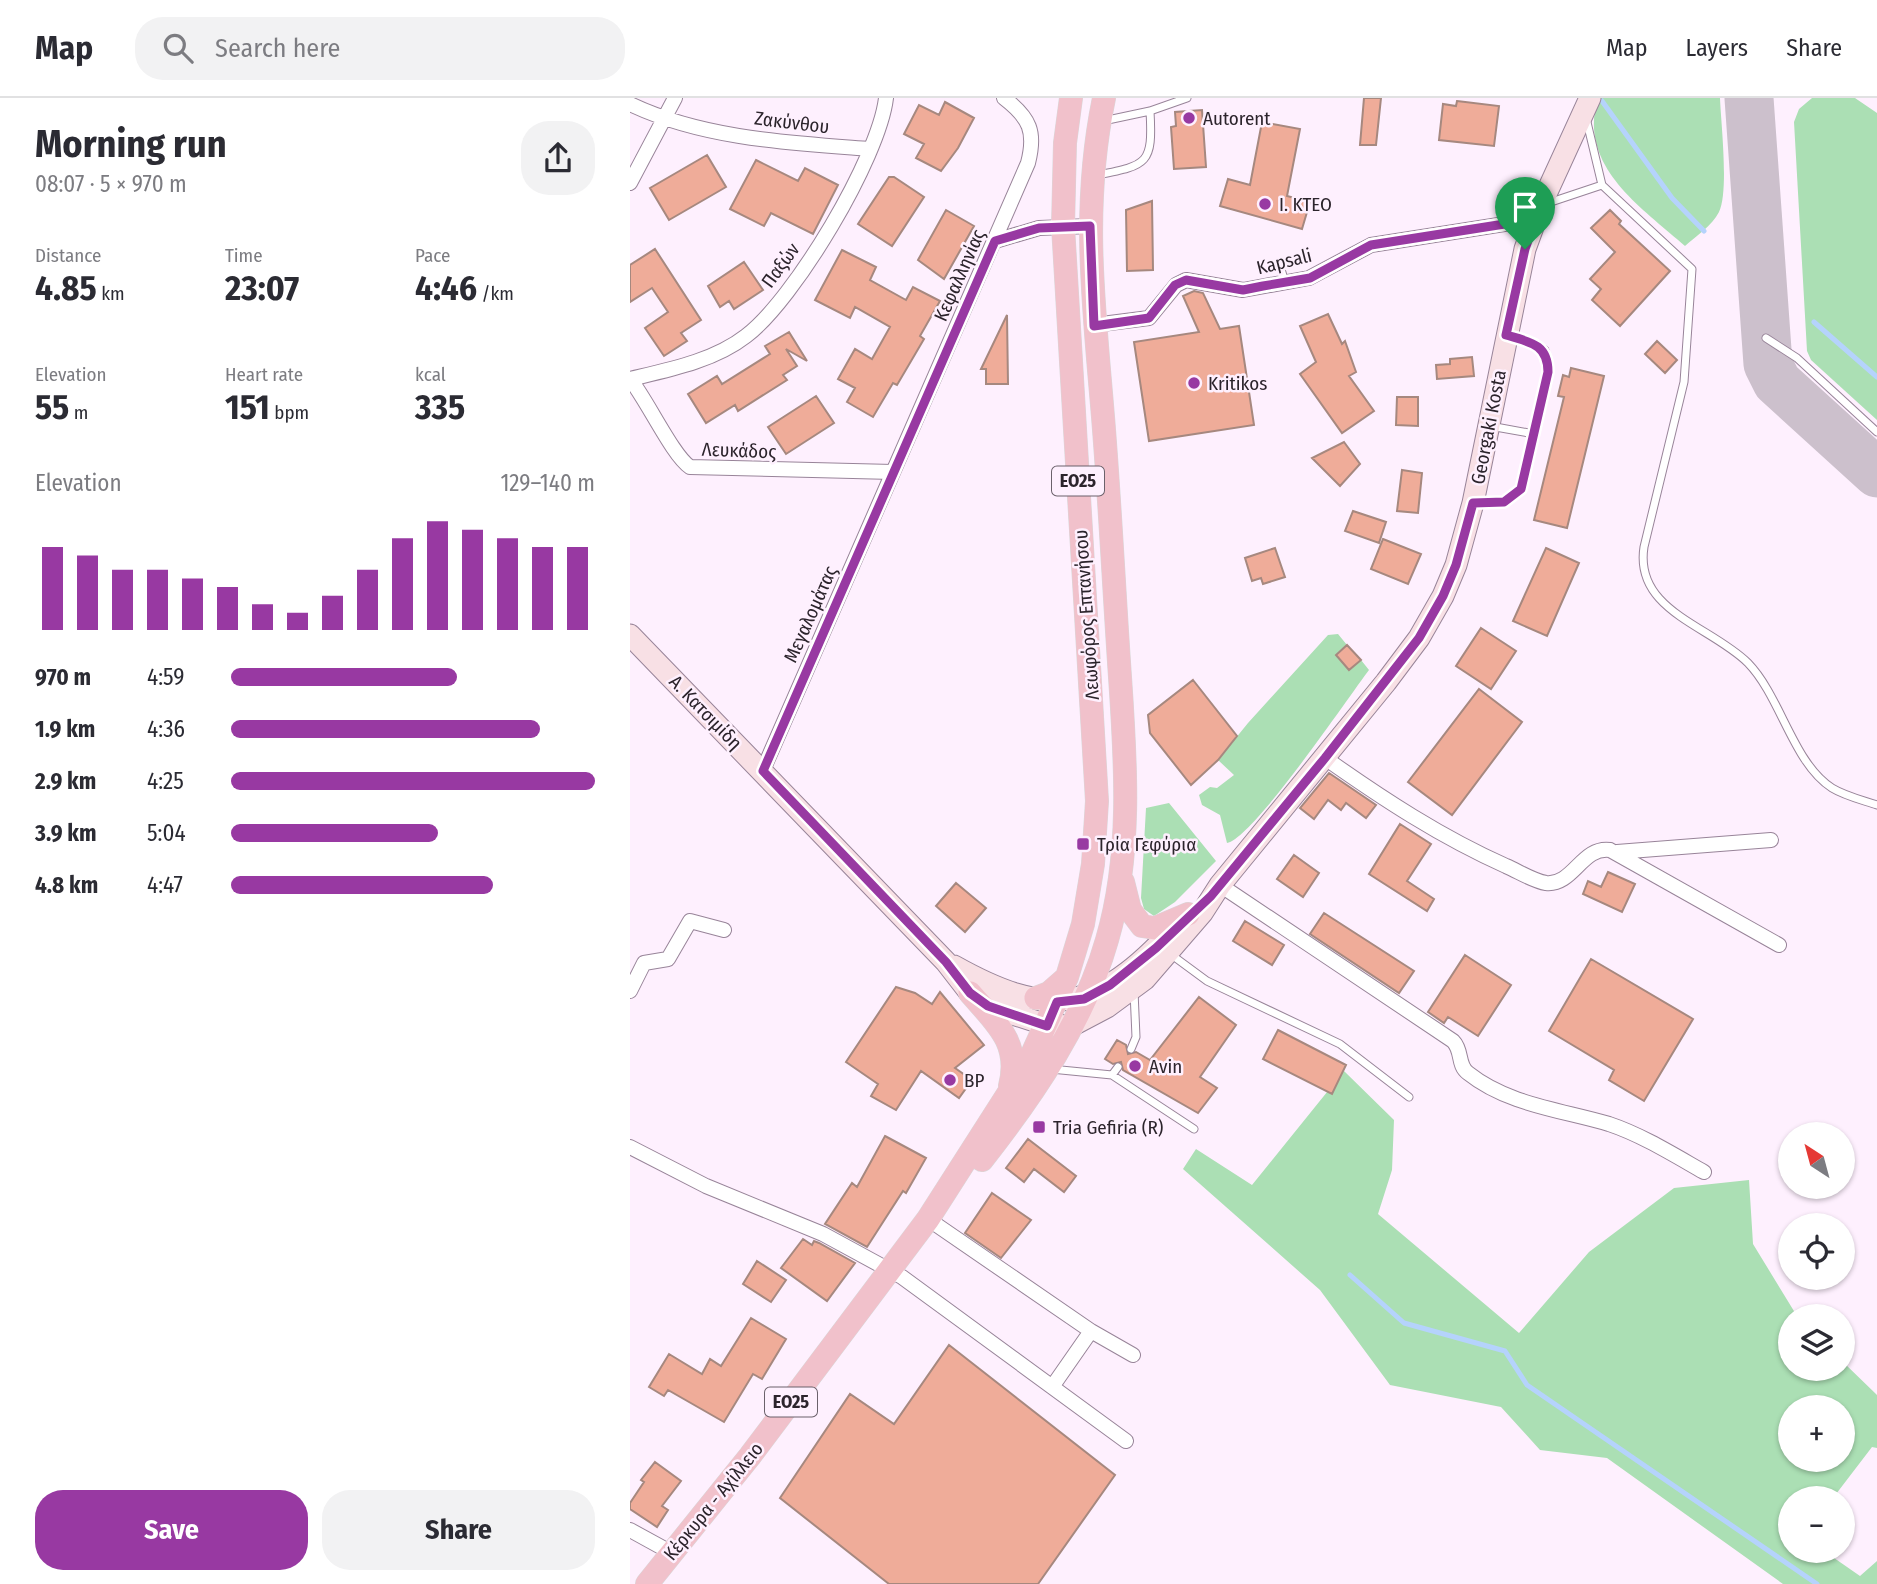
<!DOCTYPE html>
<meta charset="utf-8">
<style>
body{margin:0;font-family:"Fira Sans Condensed",sans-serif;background:#f2f2f3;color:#2b2b33;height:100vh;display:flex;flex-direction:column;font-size:26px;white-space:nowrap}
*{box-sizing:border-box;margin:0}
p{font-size:23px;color:#7c7c81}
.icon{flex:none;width:38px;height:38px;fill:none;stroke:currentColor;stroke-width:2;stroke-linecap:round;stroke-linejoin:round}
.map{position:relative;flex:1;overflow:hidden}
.side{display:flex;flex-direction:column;background:#fff;width:630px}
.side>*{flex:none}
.needle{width:46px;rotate:324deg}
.fabs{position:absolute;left:1148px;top:1024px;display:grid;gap:14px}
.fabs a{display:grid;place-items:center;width:77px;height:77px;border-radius:50%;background:#fff;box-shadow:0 2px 5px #0004;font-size:35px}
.pin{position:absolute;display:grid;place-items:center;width:60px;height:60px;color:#fff;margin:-72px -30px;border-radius:50% 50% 50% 0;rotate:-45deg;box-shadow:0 0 7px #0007}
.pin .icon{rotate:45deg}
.round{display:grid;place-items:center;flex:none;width:74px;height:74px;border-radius:28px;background:#f2f2f3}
.headline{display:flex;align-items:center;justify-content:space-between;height:119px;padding:0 35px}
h1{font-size:38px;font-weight:700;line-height:52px}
.figures{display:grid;grid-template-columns:repeat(3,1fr);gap:10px;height:119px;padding:7px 35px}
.figures div{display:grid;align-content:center}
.figures b{font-size:35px;font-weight:700}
.figures small{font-size:19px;font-weight:400}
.figures p{font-size:19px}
.chart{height:196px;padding:14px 35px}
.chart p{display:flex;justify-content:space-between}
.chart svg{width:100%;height:126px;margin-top:7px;stroke:#9839a2;stroke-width:6}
.cta{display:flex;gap:14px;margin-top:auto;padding:14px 35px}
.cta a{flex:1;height:80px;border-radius:28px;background:#9839a2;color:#fff;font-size:28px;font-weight:700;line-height:80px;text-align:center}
.cta a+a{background:#f2f2f3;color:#2b2b33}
ul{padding:0 35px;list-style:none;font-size:23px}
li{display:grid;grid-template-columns:112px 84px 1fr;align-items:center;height:52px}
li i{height:18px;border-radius:9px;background:#9839a2}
header{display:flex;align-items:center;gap:42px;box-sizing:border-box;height:98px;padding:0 35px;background:#fff;border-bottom:2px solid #e1e1e2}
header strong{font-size:33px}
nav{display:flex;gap:38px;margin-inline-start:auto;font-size:24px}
.search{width:490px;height:63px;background:#f2f2f3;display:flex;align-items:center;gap:18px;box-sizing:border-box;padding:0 24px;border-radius:28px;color:#7c7c81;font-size:26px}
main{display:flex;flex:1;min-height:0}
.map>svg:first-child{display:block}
.green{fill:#abdfb4;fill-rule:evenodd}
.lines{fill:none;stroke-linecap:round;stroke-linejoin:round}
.stream{stroke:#b5d3fc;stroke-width:5}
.taxiway{stroke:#ccc0cc;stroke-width:49}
.building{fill:#efac99;stroke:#a6887f;stroke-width:2}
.service-casing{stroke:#988499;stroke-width:9}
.minor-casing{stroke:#988499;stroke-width:16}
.secondary-casing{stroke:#988499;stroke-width:23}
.primary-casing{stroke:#d9d8d9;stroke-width:24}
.service{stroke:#fff;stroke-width:7}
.minor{stroke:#fff;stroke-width:14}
.secondary{stroke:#f8e0e5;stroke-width:21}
.primary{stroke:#f1c1cb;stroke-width:23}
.route-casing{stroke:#fff;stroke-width:14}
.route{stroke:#9839a2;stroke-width:9}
.poi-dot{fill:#9839a2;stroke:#fef0fe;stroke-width:2.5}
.labels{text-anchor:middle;stroke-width:5;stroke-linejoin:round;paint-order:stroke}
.shield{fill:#fef0fe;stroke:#6b616b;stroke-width:2}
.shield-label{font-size:18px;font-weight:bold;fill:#2c242c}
.poi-label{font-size:19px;fill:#2c242c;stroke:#fef0fe;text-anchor:start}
.street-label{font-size:19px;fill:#2c242c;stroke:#fef0fe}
</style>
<header>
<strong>Map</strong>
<div class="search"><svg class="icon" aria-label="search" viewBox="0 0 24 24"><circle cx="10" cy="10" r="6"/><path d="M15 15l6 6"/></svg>Search here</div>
<nav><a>Map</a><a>Layers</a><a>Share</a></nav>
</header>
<main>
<section class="side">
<div class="headline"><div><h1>Morning run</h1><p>08:07 · 5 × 970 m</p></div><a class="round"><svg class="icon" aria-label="share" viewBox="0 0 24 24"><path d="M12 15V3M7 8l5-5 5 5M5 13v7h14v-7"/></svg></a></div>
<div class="figures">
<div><p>Distance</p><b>4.85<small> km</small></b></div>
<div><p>Time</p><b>23:07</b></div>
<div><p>Pace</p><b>4:46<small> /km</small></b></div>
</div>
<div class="figures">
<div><p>Elevation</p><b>55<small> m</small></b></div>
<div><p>Heart rate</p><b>151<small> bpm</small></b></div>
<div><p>kcal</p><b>335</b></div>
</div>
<div class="chart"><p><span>Elevation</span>129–140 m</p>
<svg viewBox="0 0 160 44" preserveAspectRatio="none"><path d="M5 44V15M15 44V18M25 44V23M35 44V23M45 44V26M55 44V29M65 44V35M75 44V38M85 44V32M95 44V23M105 44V12M115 44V6M125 44V9M135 44V12M145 44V15M155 44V15"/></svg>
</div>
<ul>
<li><b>970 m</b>4:59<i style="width:62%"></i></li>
<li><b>1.9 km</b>4:36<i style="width:85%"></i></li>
<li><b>2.9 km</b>4:25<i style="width:100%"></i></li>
<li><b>3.9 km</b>5:04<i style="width:57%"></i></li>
<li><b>4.8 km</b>4:47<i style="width:72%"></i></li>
</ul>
<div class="cta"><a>Save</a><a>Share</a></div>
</section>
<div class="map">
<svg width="1247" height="1486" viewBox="0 0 1247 1486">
<rect width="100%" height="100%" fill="#fef0fe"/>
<path class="green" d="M968,0H1090C1091,26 1099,93 1089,114C1082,128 1066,138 1055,148C1011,109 947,68 968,0Z
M1182,0H1225L1247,15V322L1181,262L1177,253L1164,24L1169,11Z
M708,536L717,547L706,557L719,572L731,562L739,572C717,601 624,739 597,745L590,717L572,707L569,697L580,689L587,690L604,677L588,662L618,625L698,537Z
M539,705L586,763L545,804L524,818L514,811L511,800L516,710Z
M714,973L764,1022L762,1072L748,1116L889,1235L959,1154L1044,1090L1119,1082L1123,1146L1167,1218H1160V1270H1213V1264L1247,1297V1350L1242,1349L1203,1400H1160V1452L1194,1453L1230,1478L1247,1463V1486H1153L977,1360L910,1352L871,1309L760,1287L690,1192L553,1071L566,1051L622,1087ZM1160,1309H1213V1362H1160Z"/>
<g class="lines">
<path class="stream" d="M972,3L1042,100L1074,133
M1184,224L1247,279
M720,1177L774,1225L875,1253L897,1287L1187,1486"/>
<path class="taxiway" d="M1119,0L1138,266L1147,284L1247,375"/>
</g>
<path class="building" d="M734,0H751L746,47H730Z
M827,3L869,8L864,48L809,42L813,6L826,8Z
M315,4L344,20L328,50L311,73L286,60L294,46L274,36L289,7L309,17Z
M572,12L576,69L544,71L541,29L546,28L545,14Z
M632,24L670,31L657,98L680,104L672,131L590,108L598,81L620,87Z
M77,57L96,89L39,122L20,90Z
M126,62L168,83L175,70L208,87L183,136L141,115L134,128L100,111Z
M259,79H264L294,99L262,148L228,126Z
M522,103L523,172L497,173L496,112Z
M316,112L344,128L314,181L288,162Z
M980,112L991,123L989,126L1040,173L990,228L962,202L971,191L960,181L985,154L961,130Z
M25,151L71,222L51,235L57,243L34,258L15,230L38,214L22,190L0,204V167Z
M212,152L246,169L240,182L276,202L283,189L310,203L290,238L294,241L267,287L263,285L243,319L217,304L225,290L208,281L225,251L242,261L260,229L225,209L220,220L185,202Z
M114,164L133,192L104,211L99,203L90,209L78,188Z
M564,193L573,195L590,231L609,228L624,327L519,343L504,244L569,234L553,198Z
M698,216L712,246L715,243L726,274L719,278L744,313L712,335L670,276L686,264L670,228Z
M377,217L378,286H356V271H351Z
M159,234L177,263L156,251L167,268L153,277L157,282L108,313L105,307L76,325L58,296L87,278L92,286L140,256L135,248Z
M1027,243L1047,262L1035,275L1015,256Z
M842,259L844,278L807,281L806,267L820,266V261Z
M941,270L974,278L937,430L904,422L934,299L928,298L933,277L939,279Z
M186,298L204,325L156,356L138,329Z
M767,299H788V328L766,327Z
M714,344L730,366L710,388L682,360Z
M772,372L792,375L788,415L767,413Z
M723,413L756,424L749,445L715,433Z
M753,441L791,456L778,486L741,471Z
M645,450L655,479L633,486L631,480L622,483L615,460Z
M916,450L949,465L917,538L883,523Z
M851,530L886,553L861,591L826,568Z
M717,547L731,562L719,572L706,557Z
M563,582L607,638L588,662L561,687L520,635L518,617Z
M849,591L892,624L822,717L778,684Z
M699,675L746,707L736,720L716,705L711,712L698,702L684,721L670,710Z
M770,726L801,746L777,783L804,801L797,813L739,776Z
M664,757L689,775L673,799L647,781Z
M978,774L1005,786L992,814L953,796L958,783L971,789Z
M326,785L356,810L335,834L306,808Z
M694,815L784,873L769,895L680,836Z
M615,823L654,847L642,867L603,843Z
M835,857L881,887L848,938L818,919L814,925L798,914Z
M961,861L1063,921L1014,1003L979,982L984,972L919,933Z
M266,889L285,895L302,906L310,894L354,947L325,970L342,982L329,1000L291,973L266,1012L241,998L248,986L216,964Z
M569,899L606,927L570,979L587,990L568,1015L493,972L491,964L483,966L475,961L487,942L496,947L498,956L506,954L520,962Z
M648,932L716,967L702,996L633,961Z
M255,1038L296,1060L276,1095L273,1093L237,1149L195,1126L222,1085L227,1089Z
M398,1041L446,1078L434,1094L404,1071L394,1084L376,1070Z
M362,1095L401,1122L371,1160L335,1135Z
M173,1141L182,1147L184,1143L189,1145L225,1165L197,1203L151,1170Z
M127,1163L156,1182L141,1204L113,1186Z
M121,1220L156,1241L132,1281L123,1276L94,1324L38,1292L34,1298L19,1289L39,1256L72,1276L80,1261L91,1268Z
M319,1247L485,1377L408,1486H259L150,1400L220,1296L264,1326Z
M25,1364L51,1383L32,1408L38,1412L27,1429L0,1411V1405L14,1384L11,1382Z"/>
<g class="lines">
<g class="service-casing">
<path id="service" d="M956,20L972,87L1062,171L1054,284L1014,449C1004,513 1081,528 1118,565C1151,599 1163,665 1202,690C1215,698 1232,702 1247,707
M473,23L520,13L557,0
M468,77C518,67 523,66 520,13
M918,105L972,87
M650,168L655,184
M1136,240L1167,260L1247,334
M860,328L904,336
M847,406L874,404L891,391L918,274L915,252L880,238
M539,855L577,883L710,946L779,999
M501,951L506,939L504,893
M421,971L482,977L488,969
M482,977L564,1031"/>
</g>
<g class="minor-casing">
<path id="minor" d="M0,6C73,41 161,45 240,51
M0,85L45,0
M365,143L409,130L460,128
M464,227L519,220L546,187L556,182L613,192L679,180L741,147L906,121
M0,281C38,272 84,263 116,238C164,202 249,60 256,0
M0,281C17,302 43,358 60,369L263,374
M695,660C753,701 811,739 876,768C888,773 903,783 916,785C943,788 952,748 980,752L1149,847
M133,672L398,65C406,34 400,20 374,0
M987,754L1141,742
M590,787L823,943C833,953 827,967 838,975C878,1007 932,1012 979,1026C1012,1037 1044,1057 1074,1074
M0,893L14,865L38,861L60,823L94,832
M0,1049L76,1088L193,1136L272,1179L496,1343
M298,1121L461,1233L503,1257
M422,1289L461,1233
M0,1432L42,1455"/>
</g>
<g class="secondary-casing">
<path id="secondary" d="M0,537L316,864L340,895L358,908L417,927L441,928L477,909L515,881L572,815L590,787L756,584L789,540L813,498L826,467L843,405L895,151L911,107L960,0
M324,868C415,919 463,916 536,839"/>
</g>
<g class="primary-casing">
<path id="primary" d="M493,784L500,812L512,828L525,830L558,816
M340,895C366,925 391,945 380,988
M406,900L419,895L435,881
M352,1062C403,997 454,923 477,842C502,757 496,666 490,579C484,492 480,405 473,319C464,208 451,111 474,0
M17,1486L120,1358L298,1121L399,963L437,879L453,826L463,766L467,703L433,128L435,45L441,0"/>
</g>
<use href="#service" class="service"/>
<use href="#minor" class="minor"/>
<use href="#secondary" class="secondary"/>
<use href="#primary" class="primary"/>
</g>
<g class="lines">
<g class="route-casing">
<path id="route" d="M906,121L895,151L876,237C900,244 918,246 918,274L891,391L874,404L843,405L826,467L813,498L789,540L695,660L581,798L526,850L480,887L454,901L427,904L417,928L358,908L340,895L316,864L133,673L365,143L409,130L460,128L464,228L519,220L545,187L556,182L613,192L633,188L680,180L741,147Z"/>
</g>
<use href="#route" class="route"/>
</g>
<g class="poi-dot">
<circle cx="559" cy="20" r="7"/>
<circle cx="635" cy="106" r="7"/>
<circle cx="564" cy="285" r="7"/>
<rect x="446" y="739" width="14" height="14" rx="3.5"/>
<circle cx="505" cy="968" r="7"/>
<circle cx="320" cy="982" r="7"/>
<rect x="402" y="1022" width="14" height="14" rx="3.5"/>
</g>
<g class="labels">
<g class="shield">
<rect x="422" y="368.5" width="52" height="29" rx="5"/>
<rect x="135" y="1289.5" width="52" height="29" rx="5"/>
</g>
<g class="shield-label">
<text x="448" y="389">ΕΟ25</text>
<text x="161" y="1310">ΕΟ25</text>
</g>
<g class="poi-label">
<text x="573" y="27">Autorent</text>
<text x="649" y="113">Ι. ΚΤΕΟ</text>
<text x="578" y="292">Kritikos</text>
<text x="467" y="753">Τρία Γεφύρια</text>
<text x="519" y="975">Avin</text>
<text x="334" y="989">BP</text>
<text x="423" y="1036">Tria Gefiria (R)</text>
</g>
<g class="street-label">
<text transform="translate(162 24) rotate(7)" y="7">Ζακύνθου</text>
<text transform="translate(654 163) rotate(-14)" y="7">Kapsali</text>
<text transform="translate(150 167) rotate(-54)" y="7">Παξών</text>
<text transform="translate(329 177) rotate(-66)" y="7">Κεφαλληνίας</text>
<text transform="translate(858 329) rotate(-79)" y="7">Georgaki Kosta</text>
<text transform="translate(109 352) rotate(2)" y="7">Λευκάδος</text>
<text transform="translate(180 516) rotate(-66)" y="7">Μεγαλομάτας</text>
<text transform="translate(456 517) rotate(-94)" y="7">Λεωφόρος Επτανήσου</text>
<text transform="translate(76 614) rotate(46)" y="7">Α. Κατσιμίδη</text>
<text transform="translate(83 1403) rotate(-51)" y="7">Κέρκυρα - Αχίλλειο</text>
</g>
</g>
</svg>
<div class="fabs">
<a><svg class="needle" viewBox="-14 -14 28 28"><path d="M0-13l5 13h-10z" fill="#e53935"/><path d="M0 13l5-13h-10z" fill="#7c7c81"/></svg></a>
<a><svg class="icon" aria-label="locate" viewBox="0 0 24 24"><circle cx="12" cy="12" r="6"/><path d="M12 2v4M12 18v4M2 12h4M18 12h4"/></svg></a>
<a><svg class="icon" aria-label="layers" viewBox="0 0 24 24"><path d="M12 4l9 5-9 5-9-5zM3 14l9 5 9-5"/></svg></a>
<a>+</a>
<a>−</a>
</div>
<div class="pin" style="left:895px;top:151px;background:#1e9e55"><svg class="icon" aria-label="arrive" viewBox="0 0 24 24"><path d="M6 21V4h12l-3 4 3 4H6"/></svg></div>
</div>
</main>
